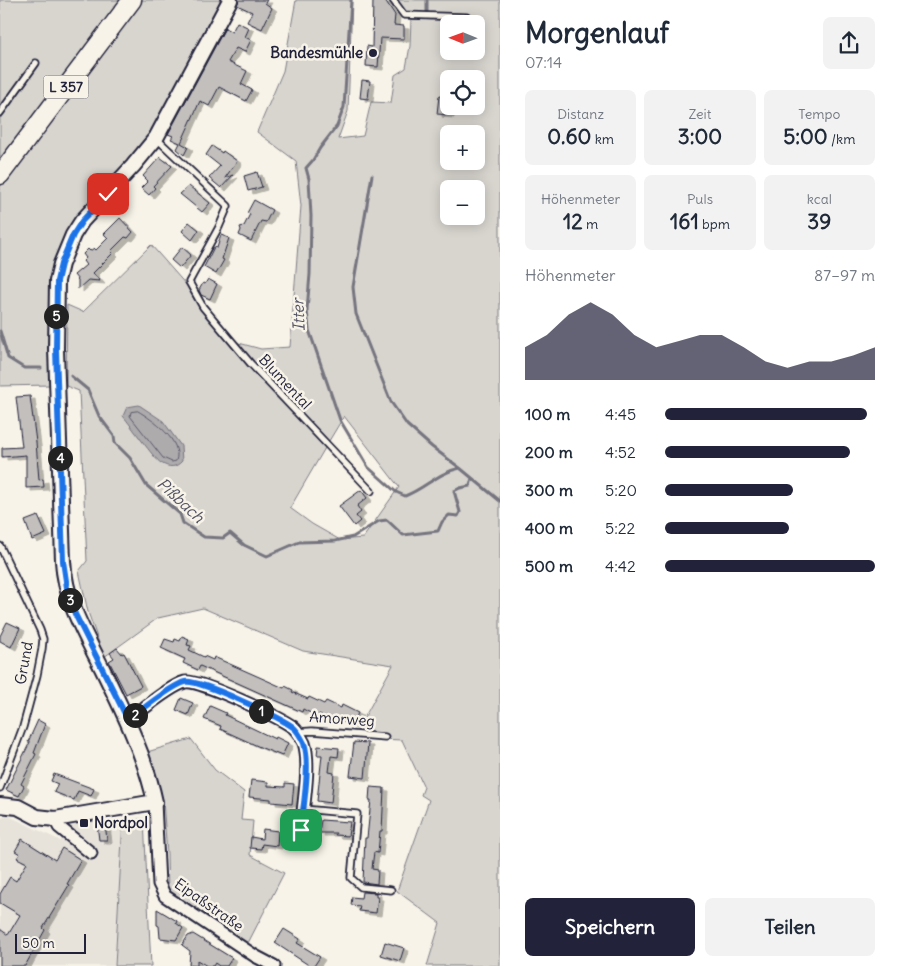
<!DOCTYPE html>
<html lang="de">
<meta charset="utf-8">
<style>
body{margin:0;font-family:Delius,sans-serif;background:#f2f2f3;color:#1f2937;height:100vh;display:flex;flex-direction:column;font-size:19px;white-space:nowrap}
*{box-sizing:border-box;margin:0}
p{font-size:16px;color:#747a83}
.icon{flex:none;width:28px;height:28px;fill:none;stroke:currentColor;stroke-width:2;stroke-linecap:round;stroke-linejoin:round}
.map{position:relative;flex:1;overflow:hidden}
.panel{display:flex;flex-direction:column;background:#fff;width:400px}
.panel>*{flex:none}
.needle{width:32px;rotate:271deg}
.fabs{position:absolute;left:440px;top:15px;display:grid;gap:10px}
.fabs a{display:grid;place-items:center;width:45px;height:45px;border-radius:8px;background:#fff;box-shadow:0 2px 12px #0003;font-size:25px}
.scale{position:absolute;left:15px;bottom:12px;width:71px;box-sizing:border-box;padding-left:5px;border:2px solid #22223b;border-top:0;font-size:14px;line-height:18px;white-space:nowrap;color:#22223b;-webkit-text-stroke:4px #f7f3e8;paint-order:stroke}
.pin{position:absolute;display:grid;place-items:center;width:42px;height:42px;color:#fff;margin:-21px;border-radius:10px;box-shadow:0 2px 8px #0006}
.km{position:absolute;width:25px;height:25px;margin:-12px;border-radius:50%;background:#222;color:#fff;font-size:14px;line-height:25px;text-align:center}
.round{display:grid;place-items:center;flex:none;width:52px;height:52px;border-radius:8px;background:#f2f2f3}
.overview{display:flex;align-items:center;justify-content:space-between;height:85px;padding:0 25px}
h1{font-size:28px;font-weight:700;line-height:38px}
.stats{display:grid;grid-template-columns:repeat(3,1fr);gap:8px;height:85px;padding:5px 25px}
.stats div{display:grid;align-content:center;border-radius:8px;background:#f2f2f3;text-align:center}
.stats b{font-size:21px;font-weight:700}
.stats small{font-size:14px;font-weight:400}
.stats p{font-size:14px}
.chart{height:140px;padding:10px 25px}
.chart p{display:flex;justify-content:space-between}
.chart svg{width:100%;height:90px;margin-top:5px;fill:#22223b;opacity:.7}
.action{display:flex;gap:10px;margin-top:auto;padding:10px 25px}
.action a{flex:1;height:58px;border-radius:8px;background:#22223b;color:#fff;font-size:20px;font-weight:700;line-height:58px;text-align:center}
.action a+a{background:#f2f2f3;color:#1f2937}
ul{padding:0 25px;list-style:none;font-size:16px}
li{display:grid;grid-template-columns:80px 60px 1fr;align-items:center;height:38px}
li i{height:12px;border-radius:6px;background:#22223b}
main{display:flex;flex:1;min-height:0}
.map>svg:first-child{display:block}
.built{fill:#e7e3db}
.green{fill:#d8d5cf;stroke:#7d7c85;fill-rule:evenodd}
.water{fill:#aeabad;stroke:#76747f}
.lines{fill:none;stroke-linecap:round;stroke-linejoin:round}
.shore{stroke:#5a5969;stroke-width:1}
.stream{stroke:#76747f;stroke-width:3}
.building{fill:#c2bfbd;stroke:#22223b;filter:url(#shadow)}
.service-casing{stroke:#22223b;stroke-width:9}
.minor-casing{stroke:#22223b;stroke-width:15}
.tertiary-casing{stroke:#22223b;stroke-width:18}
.primary-casing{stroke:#22223b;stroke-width:21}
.service{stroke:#f7f3e8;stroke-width:5.5}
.minor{stroke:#f7f3e8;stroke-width:11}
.tertiary{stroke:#f7f3e8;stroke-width:14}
.primary{stroke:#f7f3e8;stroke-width:18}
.route-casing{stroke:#fff;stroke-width:10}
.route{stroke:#1a73e8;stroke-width:6}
.poi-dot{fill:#22223b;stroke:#f7f3e8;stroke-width:2}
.labels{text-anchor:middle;stroke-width:5;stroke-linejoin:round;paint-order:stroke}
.shield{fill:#f7f3e8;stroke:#62616f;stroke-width:1}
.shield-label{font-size:14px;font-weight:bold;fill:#22223b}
.poi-label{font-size:15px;font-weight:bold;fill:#22223b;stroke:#f7f3e8;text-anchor:end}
.street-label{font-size:15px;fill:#22223b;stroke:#f7f3e8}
.water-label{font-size:16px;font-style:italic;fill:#535263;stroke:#f7f3e8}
</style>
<main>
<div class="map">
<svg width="500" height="966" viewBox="0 0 500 966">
<defs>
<filter id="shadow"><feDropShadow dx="5" dy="3" stdDeviation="0" flood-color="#0004"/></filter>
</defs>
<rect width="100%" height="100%" fill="#f7f3e8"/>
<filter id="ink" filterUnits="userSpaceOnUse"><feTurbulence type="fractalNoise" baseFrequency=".02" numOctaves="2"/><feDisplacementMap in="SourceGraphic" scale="10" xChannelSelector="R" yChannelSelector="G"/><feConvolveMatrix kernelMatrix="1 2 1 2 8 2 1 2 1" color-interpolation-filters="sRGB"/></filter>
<g filter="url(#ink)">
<path class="built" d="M9,816L61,841L70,823L123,820L115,966H0V818Z"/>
<path class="green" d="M0,0H127L0,161Z
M140,0H222L154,135L66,236L51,385L0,386V182Z
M296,0H352L348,111L338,139L363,136L371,102L391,103L395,75L406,68L410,46L411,19L469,21L468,14L405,12L396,0H500V966H427L440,923L397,891L429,800L421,795L424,787L402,740L356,738L357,731L393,665L303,651L203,608L158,618L104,657L88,612L79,571L87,561L79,391L66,386L67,305L83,312L151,245L188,287L195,301L234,350L325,448L290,508L312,524L340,540L363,538L399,487L344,416L329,441L235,342L261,349L290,347L301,206L296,161L257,132L283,71ZM449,24H476V51H449ZM449,79H476V106H449ZM449,134H476V161H449ZM449,189H476V216H449Z
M191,739L215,770L244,792L241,820L253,821L250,855L284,873L247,945L184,904L168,890L167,854L163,800L147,752Z
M144,819L151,966H115L123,820Z"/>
<path class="water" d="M139,405L163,421L181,446L182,461C176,468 169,468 161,463C153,458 131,425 123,416L127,407Z"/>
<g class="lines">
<path class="shore" d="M138,411C153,420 183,441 176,461L172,462L163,458L130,416L131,412Z"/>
<path class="stream" d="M351,0L344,107L337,126L320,148L313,160L306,168L309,179L311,216L310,274L307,310L309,330L340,420L368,467L396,492L405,496C426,488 437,473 460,468L500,501
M427,13V0
M372,175L353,287L356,314L391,402L407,425L432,447L460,468
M0,331L8,358L24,368H41
M71,376L88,390L99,416L114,436L115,443L130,458L146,485L180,514L183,523L204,537L223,538L230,533L244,545L267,556L299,542L335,541L353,537L379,521L387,520L403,535L438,531L442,522L449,515L458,516L460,512L454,491L460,488L470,486L472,478"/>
</g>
<path class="building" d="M239,0H267L265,3L272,8L262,29L247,22L252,12L237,5Z
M373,0H385L395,15L394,25L404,26V39L380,38L378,67L366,66L367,46L372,47Z
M237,22L249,28L245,37L251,40L245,52L236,48L228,62L247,71L241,84L252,90L246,101L219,87L209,106L200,101L181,143L188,147L184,155L177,149L180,143L171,139L173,136L168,134L225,28L232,32Z
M362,80L370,81L368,99L360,98Z
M439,96L449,97V115L437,114Z
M212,146L222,153L223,151L237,161L225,178L233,175L221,188L209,178L220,166L206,155Z
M160,157L172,166L153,186L155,188L149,195L141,188L148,181L143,176Z
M257,172L262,187L248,191L244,176Z
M189,186L210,203L202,212L180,194Z
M254,200L272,210L266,222L261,221L251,241L239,235L241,230L240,227L244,226L250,214L247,213Z
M120,218L133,232L128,238L125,237L111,251L113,253L93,273L100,281L88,280L78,289V280L74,275L86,265L83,261L86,258L83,254L88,249L90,251L94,248L96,250L108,238L104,234Z
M189,222L199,230L192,240L182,231Z
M221,235L229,238L222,259L224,260L216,274L204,267L214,247L217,248Z
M182,247L191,255L180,268L171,260Z
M208,279L217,284L210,299L201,295L199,290L203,283L205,284Z
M30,396L36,442L39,480L43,479L44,487L26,488V455L2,457V448L22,447L16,397Z
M361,490L367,498L357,506L361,512L356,516L360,521L354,526L339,506Z
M38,516L46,534L32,540L25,521Z
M7,622L20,628L11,647L0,641V636Z
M182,636L189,639L187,645L191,646L189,650L204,657V656L213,660L214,657L284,688L285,686L293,690L292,692L308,699L309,697L324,704L326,701L341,708L342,705L358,713L352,726L336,718L335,721L319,714L318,717L303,709L302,712L200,666L198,670L183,663L185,659L161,648L165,639L174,642L175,639L180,641Z
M117,648L122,654L124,653L141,686L126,694L109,661L114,658L110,653Z
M181,698L193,703L188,715L176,710Z
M210,706L226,713L225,715L275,739L276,737L288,743L282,756L262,748L220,729L221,726L204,719Z
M38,720L45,724L34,753L36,754L21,784L24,786L19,796L6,790L30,742H28Z
M354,742L368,743L365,778L350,776Z
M318,746L339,748L338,757L331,756L329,772L334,773L331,803L317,801L322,755H317Z
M54,774L94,789L91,796L78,791L74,800L54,792L58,784L51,781Z
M251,780L268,782V786L285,787V783L294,784L292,804L271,802V799L249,797Z
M370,787L384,788L382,831H380L378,853L374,852L373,860L372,869L378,870L377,884L363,882L365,838H367L371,800H369Z
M321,820L350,822L348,836L335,835L336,833H319Z
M105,823L107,840H99L97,824Z
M263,829L278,831L277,846L262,844L261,849L250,848L251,837L262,839Z
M22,839L55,860L62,848L81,860L67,884L69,885L43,928L45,930L25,966H0V929L8,935L20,915L0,903V894L10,877L16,881L27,863L17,858L20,854L15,851Z
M362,892L376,893V897H378L376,913L359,911L360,906L351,905L352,897L361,898Z
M157,909L177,921L176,923L183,928L176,940L160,938L159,926L157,925Z
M284,929L300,939L297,943L320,957L314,966H310L275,943Z
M193,934L232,958L227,966H219L215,963L213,966H207L197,960V966L189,965L190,951L182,945L188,936Z
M385,942L404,948L400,961L381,955Z"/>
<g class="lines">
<g class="service-casing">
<path id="service" d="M393,0L404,15L467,17
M0,113L36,63
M156,138L228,206L219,227L189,282L203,307L251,364L371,491
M0,546L40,630L43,639L42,649L37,675L23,727L0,788
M297,732L312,731L385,737
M303,809L357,814L351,878L361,887L391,890"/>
</g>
<g class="minor-casing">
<path id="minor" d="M128,720C141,711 170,686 185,682C199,679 279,717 293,727C298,731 301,737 304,743C311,763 303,807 301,830
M155,802L159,884L165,896L255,956L274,966
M55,819L59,827L91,853"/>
</g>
<g class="tertiary-casing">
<path id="tertiary" d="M0,805L18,807L37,817L55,819L155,802C145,755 123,711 102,668C85,634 65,601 63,561L56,349L57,281L61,264L73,235L82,221L133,166L156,138L230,0"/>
</g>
<g class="primary-casing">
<path id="primary" d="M0,175L132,0"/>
</g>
<use href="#service" class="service"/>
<use href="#minor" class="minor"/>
<use href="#tertiary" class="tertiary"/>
<use href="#primary" class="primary"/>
</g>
</g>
<g class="lines" filter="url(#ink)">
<g class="route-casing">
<path id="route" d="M108,194L82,221L73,235L61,264L57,281L56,349L63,561L68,594L75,614L128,720C141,711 170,686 185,682C199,679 279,717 293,727C298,731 301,737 304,743C311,764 303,807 301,830"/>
</g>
<use href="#route" class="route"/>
</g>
<g class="poi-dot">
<circle cx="373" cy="53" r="5"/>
<rect x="79" y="818" width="10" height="10" rx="2.5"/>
</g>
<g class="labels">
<rect class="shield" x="43.5" y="75.5" width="45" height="23" rx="4"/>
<g class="shield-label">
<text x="66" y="92">L 357</text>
</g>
<g class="poi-label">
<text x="363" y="58">Bandesmühle</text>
<text x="94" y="828" text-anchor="start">Nordpol</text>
</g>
<g class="street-label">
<text transform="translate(285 382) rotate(47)" y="5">Blumental</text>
<text transform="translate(24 663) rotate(-80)" y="5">Grund</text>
<text transform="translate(342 719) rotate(4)" y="5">Amorweg</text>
<text transform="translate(209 905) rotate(35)" y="5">Eipaßstraße</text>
</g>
<g class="water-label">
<text transform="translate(298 315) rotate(-93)" y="6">Itter</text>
<text transform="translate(181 500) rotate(43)" y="6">Pißbach</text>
</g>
</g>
</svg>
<div class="fabs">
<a><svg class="needle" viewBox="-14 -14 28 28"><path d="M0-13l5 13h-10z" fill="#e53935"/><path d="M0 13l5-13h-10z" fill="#747a83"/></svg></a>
<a><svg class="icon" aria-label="locate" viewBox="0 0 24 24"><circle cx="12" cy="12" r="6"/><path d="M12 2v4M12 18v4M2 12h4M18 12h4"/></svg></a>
<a>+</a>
<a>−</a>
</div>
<div class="scale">50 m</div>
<div class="pin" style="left:301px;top:830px;background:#1e9e55"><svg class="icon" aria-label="arrive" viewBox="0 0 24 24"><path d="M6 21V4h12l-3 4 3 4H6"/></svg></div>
<div class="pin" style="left:108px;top:194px;background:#d93025"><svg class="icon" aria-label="check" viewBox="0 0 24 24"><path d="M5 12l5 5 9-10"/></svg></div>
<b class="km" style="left:261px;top:711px">1</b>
<b class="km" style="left:135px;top:715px">2</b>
<b class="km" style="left:70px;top:600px">3</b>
<b class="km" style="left:60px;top:458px">4</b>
<b class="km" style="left:56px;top:316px">5</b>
</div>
<section class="panel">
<div class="overview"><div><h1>Morgenlauf</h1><p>07:14</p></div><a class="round"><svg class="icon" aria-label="share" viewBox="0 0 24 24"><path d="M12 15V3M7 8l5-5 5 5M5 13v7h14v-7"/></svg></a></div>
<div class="stats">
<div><p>Distanz</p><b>0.60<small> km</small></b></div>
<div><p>Zeit</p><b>3:00</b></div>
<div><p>Tempo</p><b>5:00<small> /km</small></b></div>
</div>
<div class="stats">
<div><p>Höhenmeter</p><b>12<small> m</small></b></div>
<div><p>Puls</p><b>161<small> bpm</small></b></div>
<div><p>kcal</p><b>39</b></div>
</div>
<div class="chart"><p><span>Höhenmeter</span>87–97 m</p>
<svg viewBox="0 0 160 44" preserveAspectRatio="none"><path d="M0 44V28L10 22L20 12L30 6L40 12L50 22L60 28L70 25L80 22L90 22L100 28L110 35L120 38L130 35L140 35L150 32L160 28V44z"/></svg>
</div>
<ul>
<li><b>100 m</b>4:45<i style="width:96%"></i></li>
<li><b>200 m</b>4:52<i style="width:88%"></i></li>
<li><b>300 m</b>5:20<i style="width:61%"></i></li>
<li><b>400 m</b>5:22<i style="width:59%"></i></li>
<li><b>500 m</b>4:42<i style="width:100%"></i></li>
</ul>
<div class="action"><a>Speichern</a><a>Teilen</a></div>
</section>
</main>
